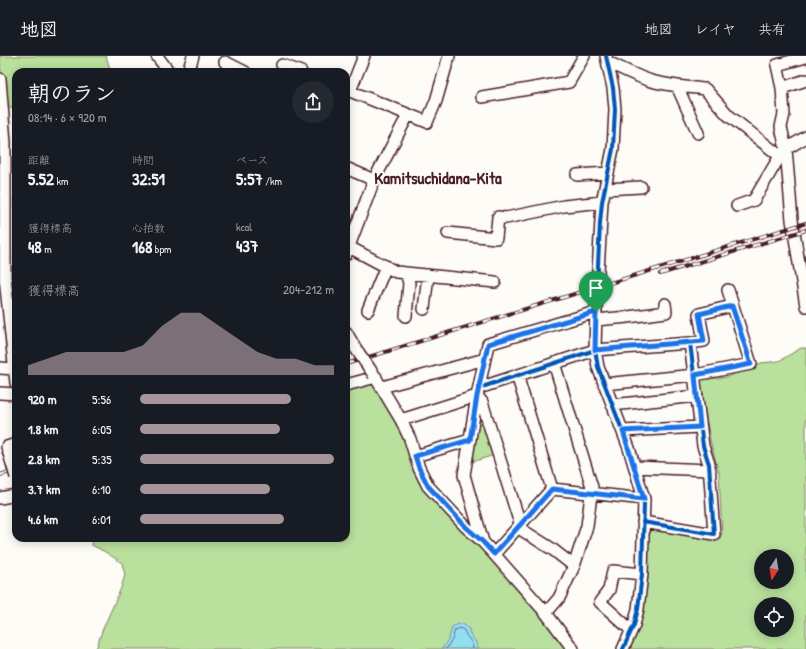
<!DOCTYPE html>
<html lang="ja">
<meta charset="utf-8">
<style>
body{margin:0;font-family:"Patrick Hand","Klee One",sans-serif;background:#242831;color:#f1f3f6;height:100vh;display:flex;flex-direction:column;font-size:15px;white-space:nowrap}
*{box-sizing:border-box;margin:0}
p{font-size:13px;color:#9ea1a6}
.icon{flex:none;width:22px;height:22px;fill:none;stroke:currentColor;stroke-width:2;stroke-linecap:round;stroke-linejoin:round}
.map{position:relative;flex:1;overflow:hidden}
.panel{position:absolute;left:12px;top:12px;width:338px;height:474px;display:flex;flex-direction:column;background:#171b24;border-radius:12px;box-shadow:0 2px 10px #0003}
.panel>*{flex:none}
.needle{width:26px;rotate:192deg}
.tools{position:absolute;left:754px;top:493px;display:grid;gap:8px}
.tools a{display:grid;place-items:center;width:40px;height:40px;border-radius:50%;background:#171b24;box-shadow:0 2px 10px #0003;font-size:20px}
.pin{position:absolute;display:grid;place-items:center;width:34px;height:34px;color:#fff;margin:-41px -17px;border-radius:50% 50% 50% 0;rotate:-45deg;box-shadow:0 0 4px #0007}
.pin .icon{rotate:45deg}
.round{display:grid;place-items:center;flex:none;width:42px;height:42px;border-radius:21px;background:#242831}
.overview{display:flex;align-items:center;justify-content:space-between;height:68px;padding:0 16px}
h1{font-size:22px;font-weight:800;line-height:30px}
.stats{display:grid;grid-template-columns:repeat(3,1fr);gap:6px;height:68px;padding:4px 16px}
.stats div{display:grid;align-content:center}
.stats b{font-size:17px;font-weight:800}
.stats small{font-size:11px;font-weight:400}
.stats p{font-size:11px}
.chart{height:112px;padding:8px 16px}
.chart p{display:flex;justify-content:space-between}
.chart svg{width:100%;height:72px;margin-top:4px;fill:#a6949b;opacity:.7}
ul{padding:0 16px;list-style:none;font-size:13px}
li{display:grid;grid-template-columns:64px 48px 1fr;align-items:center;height:30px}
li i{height:10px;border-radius:5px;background:#a6949b}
header{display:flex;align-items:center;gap:24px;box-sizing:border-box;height:56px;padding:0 20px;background:#171b24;border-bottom:1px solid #363941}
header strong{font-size:19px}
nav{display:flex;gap:22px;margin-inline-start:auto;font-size:14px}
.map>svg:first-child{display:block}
.green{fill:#b9e09c;stroke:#828064;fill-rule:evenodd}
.water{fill:#92dff3;stroke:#7592a3}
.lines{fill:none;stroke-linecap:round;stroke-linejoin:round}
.shore{stroke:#676c7b;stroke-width:1}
.minor-casing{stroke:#4a1f2b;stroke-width:14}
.minor{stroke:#fdfcf7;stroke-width:11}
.rail-casing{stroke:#4a1f2b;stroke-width:4}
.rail{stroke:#fdfcf7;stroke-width:2.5;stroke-dasharray:8;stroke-linecap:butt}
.minor-bridge-casing{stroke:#4a1f2b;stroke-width:14;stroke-linecap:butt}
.minor-bridge{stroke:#fdfcf7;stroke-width:11}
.cycleway-casing{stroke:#fdfcf7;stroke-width:6}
.cycleway{stroke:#0057b8;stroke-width:4}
.route-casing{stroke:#fff;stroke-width:8}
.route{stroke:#1a73e8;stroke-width:5}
.labels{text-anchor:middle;stroke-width:3.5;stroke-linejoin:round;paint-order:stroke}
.quarter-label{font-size:17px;font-weight:bold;fill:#4a1f2b;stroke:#fdfcf7}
</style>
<header>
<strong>地図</strong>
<nav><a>地図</a><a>レイヤ</a><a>共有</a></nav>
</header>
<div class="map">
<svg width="806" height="593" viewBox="0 0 806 593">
<rect width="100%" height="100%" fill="#fdfcf7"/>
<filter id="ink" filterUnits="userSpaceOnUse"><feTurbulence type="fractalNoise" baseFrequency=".025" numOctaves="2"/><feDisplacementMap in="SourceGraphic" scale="8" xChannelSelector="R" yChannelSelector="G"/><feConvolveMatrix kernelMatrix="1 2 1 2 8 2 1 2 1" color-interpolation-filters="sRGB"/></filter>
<g filter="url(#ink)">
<path class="green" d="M0,0H106L111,16H16V55L9,51C4,34 0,18 0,0Z
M15,123H16V246L14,225Z
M801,292H806V593H629L645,525L649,473L654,471L719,484L722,478L719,417L711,388L699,324L727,321L761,307L779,305ZM761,500H787V526H761ZM761,548H787V574H761Z
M368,326L377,330L405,379L425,431L449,461L501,513L527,541L567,593H96L102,575L121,532L125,519L122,507L107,497L92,489L90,482H346V333Z
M480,352L495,399L468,407Z"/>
<path class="water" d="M458,568H463L469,573C469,581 478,584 477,593H442L449,582L452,571Z"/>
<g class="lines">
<path class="shore" d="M446,593L452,584L455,574L459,572L464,574C466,582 473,585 473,593"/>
<g class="minor-casing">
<path id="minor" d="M157,0L169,16
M364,0L350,35L427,66L436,45L449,0
M806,1L777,9L782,32L784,58L781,71L786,93L792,164L806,250
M225,6L245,16
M608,6C622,13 636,20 651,25C669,30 687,31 705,33L728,59L780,100
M282,9L301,16
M188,16L193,0
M0,23L5,87V221L16,327
M677,30L698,77
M782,32L806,24
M482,41L569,26L584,0
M346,112L374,124
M577,119L608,117
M605,133L641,131
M737,150L754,144L780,100L786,93L806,81
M448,177L496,182L498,161L506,162L564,150L602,146
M349,191L396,216L495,226
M346,198L374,124L408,59
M598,216L602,146L613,93L615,53L613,32L606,0
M596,252L595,294L598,311L629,392L644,443L642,518L638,553L634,569L623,593
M424,253L428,219
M368,254L386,210
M406,260L409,227L406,217
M596,264L628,261L666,256L665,248
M346,276L354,290
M690,287L704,285L699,258L732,250
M554,307L592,431L587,470L574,510
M0,312L14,313
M374,319L401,364L410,383L419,412L428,430L466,471L483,486L494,498L546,557L573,593
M517,319L552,433
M604,328L695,319L751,308L728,234
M346,329L376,321
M382,331L485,303
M479,332L595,294L690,287L703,390L709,408L714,478L643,466
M0,337L16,338
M612,349L697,340
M401,364L477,340L482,346L522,474L552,493L574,510L559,542L546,557
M623,375L700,371
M8,394L7,391L16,388
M415,400L470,384
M635,411L710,414
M552,433L644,443
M0,442L16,439
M483,486L464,419L477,340L488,288L596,256
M494,498L552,433
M631,574L600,546L609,534L613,515L642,518"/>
</g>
<use href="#minor" class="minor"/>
<g class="rail-casing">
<path id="rail" d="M660,218L806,174
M346,308L806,167
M0,419L16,414"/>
</g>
<use href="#rail" class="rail"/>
<g class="minor-bridge-casing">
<path id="minor-bridge" d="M596,252L598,216
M354,290L374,319
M8,394L16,421"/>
</g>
<use href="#minor-bridge" class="minor-bridge"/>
<g class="cycleway-casing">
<path id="cycleway" d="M606,0L613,32L615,53L613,93L602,146L600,167L596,252L595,294L598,311L629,392L644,448L642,518L638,553L634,569L623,593
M479,332L595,294L690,287L703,390L709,408L714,478L643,466"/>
</g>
<use href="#cycleway" class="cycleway"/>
</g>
</g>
<g class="lines" filter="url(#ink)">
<g class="route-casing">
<path id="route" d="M732,250L751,308L695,319L700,371L623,375L644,443L552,433L494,498L483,486L466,471L428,430L419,412L415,400L470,384L477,340L488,288L596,256L595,294L704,285L699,258Z"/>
</g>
<use href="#route" class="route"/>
</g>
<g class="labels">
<g class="quarter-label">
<text x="438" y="128">Kamitsuchidana-Kita</text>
</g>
</g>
</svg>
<div class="tools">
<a><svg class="needle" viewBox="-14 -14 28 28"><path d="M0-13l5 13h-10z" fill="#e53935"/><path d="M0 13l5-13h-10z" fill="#9ea1a6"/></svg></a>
<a><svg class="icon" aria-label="locate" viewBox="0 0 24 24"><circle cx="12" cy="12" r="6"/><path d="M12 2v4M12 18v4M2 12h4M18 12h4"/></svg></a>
</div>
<div class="pin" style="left:596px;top:256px;background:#1e9e55"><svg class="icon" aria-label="arrive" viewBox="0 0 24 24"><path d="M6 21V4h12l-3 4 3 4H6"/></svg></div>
<section class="panel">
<div class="overview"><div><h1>朝のラン</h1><p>08:14 · 6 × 920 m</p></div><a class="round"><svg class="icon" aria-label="share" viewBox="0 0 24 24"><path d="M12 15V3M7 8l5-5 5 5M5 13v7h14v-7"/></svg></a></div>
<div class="stats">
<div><p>距離</p><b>5.52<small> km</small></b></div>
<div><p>時間</p><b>32:51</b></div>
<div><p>ペース</p><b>5:57<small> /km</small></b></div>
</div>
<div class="stats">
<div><p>獲得標高</p><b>48<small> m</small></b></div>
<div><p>心拍数</p><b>168<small> bpm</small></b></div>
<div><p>kcal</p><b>437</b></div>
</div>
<div class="chart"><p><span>獲得標高</span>204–212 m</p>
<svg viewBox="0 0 160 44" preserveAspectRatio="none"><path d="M0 44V38L10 34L20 30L30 30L40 30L50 30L60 26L70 14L80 6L90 6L100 14L110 22L120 30L130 34L140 34L150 38L160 38V44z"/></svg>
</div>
<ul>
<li><b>920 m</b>5:56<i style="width:78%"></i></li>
<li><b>1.8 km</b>6:05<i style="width:72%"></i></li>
<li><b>2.8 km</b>5:35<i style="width:100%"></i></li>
<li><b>3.7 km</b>6:10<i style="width:67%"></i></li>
<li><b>4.6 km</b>6:01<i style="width:74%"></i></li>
</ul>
</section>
</div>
